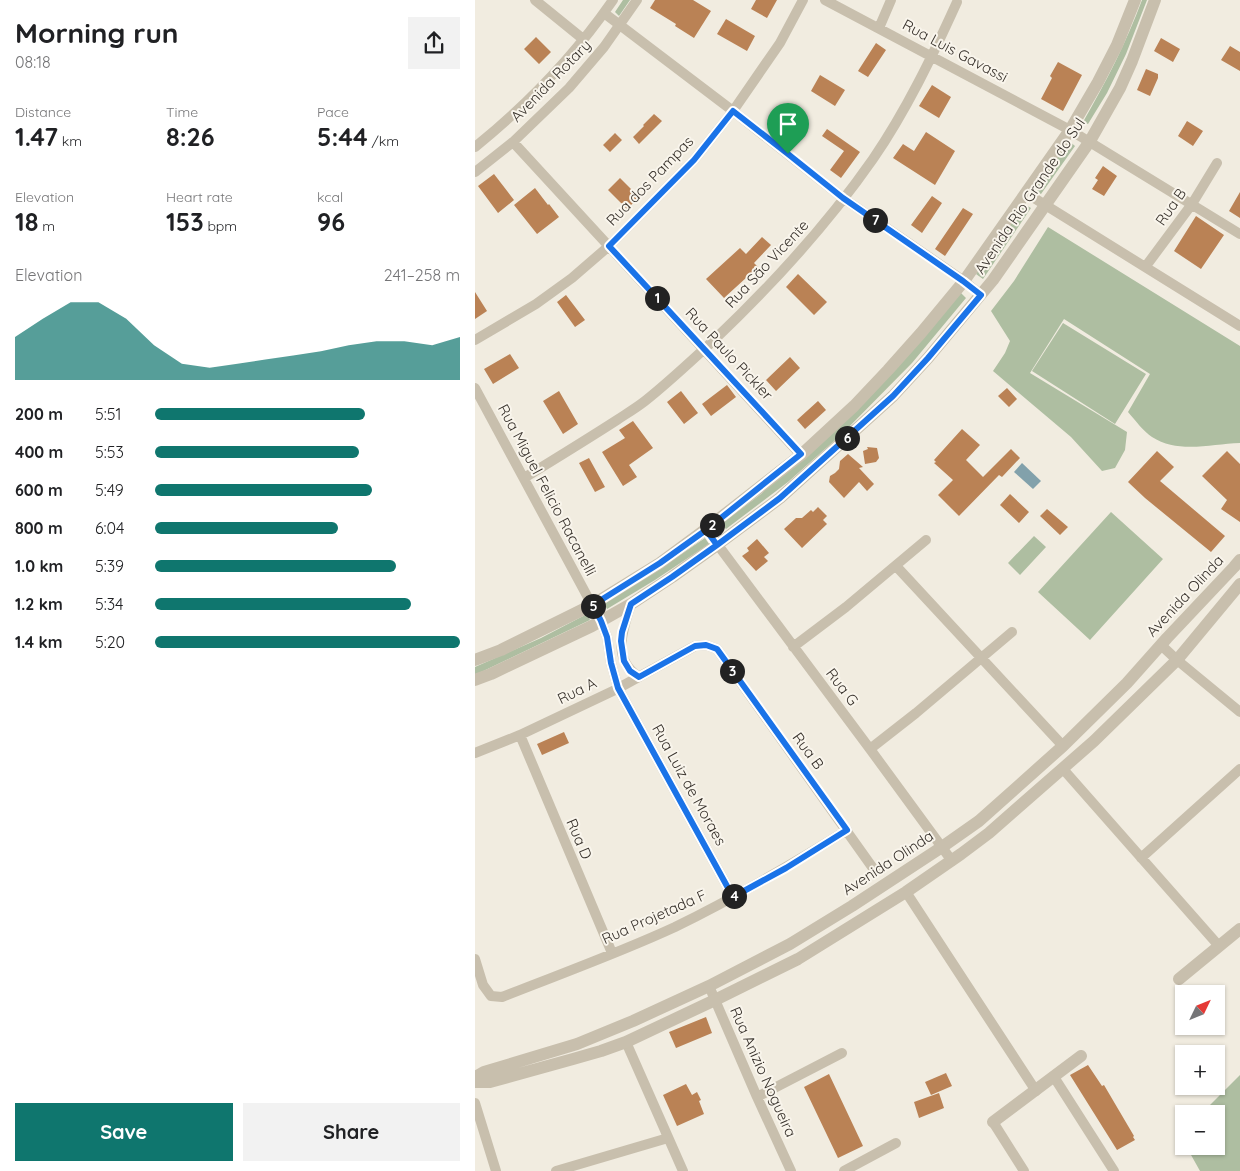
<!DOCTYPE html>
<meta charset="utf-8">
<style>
body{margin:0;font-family:Quicksand,sans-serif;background:#f2f2f2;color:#202124;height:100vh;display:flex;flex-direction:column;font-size:19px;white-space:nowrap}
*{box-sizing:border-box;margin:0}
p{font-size:16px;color:#757577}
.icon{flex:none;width:28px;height:28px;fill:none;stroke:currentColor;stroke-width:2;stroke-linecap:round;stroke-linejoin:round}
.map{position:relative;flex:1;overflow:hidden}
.side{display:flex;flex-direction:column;background:#fff;width:475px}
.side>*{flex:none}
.needle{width:32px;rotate:47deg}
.tools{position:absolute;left:700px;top:985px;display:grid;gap:10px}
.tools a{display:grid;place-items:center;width:50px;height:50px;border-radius:0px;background:#fff;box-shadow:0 1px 4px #0004;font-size:25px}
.pin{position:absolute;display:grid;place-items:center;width:42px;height:42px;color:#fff;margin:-51px -21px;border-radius:50% 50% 50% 0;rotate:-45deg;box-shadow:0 0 5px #0007}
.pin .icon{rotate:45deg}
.km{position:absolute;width:25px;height:25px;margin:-12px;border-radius:50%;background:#222;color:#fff;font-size:14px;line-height:25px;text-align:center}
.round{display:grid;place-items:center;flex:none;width:52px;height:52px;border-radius:0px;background:#f2f2f2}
.summary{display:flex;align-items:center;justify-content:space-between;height:85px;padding:0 15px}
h1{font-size:28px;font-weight:800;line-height:38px}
.stats{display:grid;grid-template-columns:repeat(3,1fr);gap:8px;height:85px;padding:5px 15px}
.stats div{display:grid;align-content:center}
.stats b{font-size:25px;font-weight:800}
.stats small{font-size:14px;font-weight:400}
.stats p{font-size:14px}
.chart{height:140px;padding:10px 15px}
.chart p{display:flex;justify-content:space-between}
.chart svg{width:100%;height:90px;margin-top:5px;fill:#0f766e;opacity:.7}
.primary-button{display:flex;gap:10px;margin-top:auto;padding:10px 15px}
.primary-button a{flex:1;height:58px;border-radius:0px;background:#0f766e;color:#fff;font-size:20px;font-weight:800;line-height:58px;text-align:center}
.primary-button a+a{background:#f2f2f2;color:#202124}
ul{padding:0 15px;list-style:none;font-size:16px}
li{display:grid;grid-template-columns:80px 60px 1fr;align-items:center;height:38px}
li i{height:12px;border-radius:6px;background:#0f766e}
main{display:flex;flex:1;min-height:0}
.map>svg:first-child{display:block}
.green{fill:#aebea1}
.water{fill:#82a1ab}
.building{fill:#ba8255}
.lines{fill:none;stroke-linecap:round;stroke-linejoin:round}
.minor{stroke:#c8bfad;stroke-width:10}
.tertiary{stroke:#c8bfad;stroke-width:12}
.route-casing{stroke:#fff;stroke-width:10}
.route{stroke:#1a73e8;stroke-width:6}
.labels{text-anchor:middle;stroke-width:4;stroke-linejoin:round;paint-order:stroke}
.street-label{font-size:15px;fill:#37312b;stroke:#f9f5ec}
</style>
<main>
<section class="side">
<div class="summary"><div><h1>Morning run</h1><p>08:18</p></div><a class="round"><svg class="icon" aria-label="share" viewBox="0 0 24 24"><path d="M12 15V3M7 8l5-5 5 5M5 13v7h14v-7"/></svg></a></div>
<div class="stats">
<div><p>Distance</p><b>1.47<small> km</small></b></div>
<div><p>Time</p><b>8:26</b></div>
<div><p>Pace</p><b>5:44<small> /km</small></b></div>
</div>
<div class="stats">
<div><p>Elevation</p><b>18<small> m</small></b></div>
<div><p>Heart rate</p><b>153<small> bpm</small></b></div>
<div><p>kcal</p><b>96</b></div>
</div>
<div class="chart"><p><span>Elevation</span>241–258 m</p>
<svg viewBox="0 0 160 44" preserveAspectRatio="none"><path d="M0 44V23L10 14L20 6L30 6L40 14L50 27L60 36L70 38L80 36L90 34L100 32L110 30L120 27L130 25L140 25L150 27L160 23V44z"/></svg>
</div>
<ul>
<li><b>200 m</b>5:51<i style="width:69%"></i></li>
<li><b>400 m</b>5:53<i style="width:67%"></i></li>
<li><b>600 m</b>5:49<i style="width:71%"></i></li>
<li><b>800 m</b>6:04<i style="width:60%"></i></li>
<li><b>1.0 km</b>5:39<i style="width:79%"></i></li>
<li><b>1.2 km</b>5:34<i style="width:84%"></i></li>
<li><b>1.4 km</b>5:20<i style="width:100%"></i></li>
</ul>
<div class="primary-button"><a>Save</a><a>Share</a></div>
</section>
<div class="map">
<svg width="765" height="1171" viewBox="0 0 765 1171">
<rect width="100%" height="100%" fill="#f1ece0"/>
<path class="green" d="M148,0H155L144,16L140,12Z
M667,0H672L651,54L632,93L613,124L608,122C631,82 651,43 667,0Z
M594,141L600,146L566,194L559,190Z
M549,204L556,208L508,279L501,274Z
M573,227L765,346V443C736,444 703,454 677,437C669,432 660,420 653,412L675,374L589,319L555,373L652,432L650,450L640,468L627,471L596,437L518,371L530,353L535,341L516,311L539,281Z
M486,293L491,298L437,363L367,434L313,482L251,529L246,524L286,494Z
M588,323L671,374L640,424L557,371Z
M636,512L688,559L615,640L563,592Z
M559,536L571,547L545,575L533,563Z
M230,538L234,544L180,580L132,609L129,603L176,575Z
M112,614L115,620L0,675V667L66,638Z
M765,1075V1171H725L711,1146H741V1114H726Z"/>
<path class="water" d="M547,463L566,481L558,489L539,472Z"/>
<path class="building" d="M180,0H218L236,11L219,38L200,26L201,24L175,8Z
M281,0H302L292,18L276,9Z
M251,19L280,36L272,51L242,34Z
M61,37L76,52L64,64L49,49Z
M686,38L705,49L698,62L679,51Z
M401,43L411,50L393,77L383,71Z
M755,46L765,52V71L746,60Z
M583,62L607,75L588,111L566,99L577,78L575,76Z
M671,69L683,74V78L675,96L662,90Z
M345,75L370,90L360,106L336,91Z
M457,85L476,97L464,118L444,106Z
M179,114L187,121L164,144L158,137L169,126L168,125Z
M712,121L728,131L718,146L703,136Z
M352,129L385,152L366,178L355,170L369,151L347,136Z
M451,132L480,151L460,185L418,158L428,144L439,151Z
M140,133L147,140L135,152L128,145Z
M628,166L642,176L629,196L617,189L623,180L620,178Z
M19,174L39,200L23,213L3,186Z
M145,178L164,197L152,209L133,190Z
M60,188L73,205L74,204L84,217L62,234L39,205Z
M765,192V218L754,211Z
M457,196L467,203L447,233L436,225Z
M488,208L498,214L470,256L460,249Z
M721,216L749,235L726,269L699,251Z
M287,237L296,245L279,263L283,267L249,298L231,279L265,248L271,254Z
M323,274L352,302L339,315L311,287Z
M0,292L12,311L0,319Z
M91,295L110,320L100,327L82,302Z
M35,354L44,368L18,384L9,369Z
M315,357L325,368L301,391L291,380Z
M252,385L261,397L236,416L227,404Z
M532,388L542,399L534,407L523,396Z
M84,391L103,424L88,434L68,401Z
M206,391L223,413L209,424L192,402Z
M343,401L351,410L330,429L322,420Z
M158,421L178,448L154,465L162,477L148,486L127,452L150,438L144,430Z
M487,429L505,445L491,460L508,477L536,449L545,458L527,477L524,475L484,516L463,495L478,480L459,463L461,462L459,460Z
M392,447L402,448L404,458L401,462L390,464L388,451L393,449Z
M682,451L699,467L685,481L750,536L736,552L670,498L653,482Z
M752,451L765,464V522L746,509L752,500L727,476Z
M373,454L388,467L384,468L399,484L392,491L384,482L369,498L354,482L355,476L360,473L364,469L365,461Z
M114,458L130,487L120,492L104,463Z
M535,494L554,512L544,523L525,505Z
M343,507L352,516L348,520L352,524L327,548L309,529L321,518H327L336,510L338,512Z
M572,509L593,527L585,535L565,516Z
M282,539L294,553L289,557L293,561L281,571L267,556L274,551L272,548Z
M89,732L94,743L67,755L62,744Z
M231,1017L237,1033L201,1048L194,1032Z
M613,1065L627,1086L629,1085L659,1136L658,1137L660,1140L642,1150L595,1075Z
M471,1073L477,1086L456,1095L450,1082Z
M354,1074L388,1146L363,1158L329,1087Z
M211,1084L217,1095L222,1092L226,1100L224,1101L229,1114L202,1126L188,1095Z
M464,1093L469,1108L444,1118L439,1102Z"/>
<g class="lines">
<path class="minor" d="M60,0L108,39
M350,0L595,130L765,234
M129,13L258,111L368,198L489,281L506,295
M404,28L416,0
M38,142L326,455
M0,147C52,105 100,55 138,0
M0,172L38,142L94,88L129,47L162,0
M551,193L765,326
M671,266L717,204L742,163
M0,340L61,304L97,278L134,246L219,160L258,111L305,43L328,0
M0,388L117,605
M49,478C80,459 111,440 142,420C151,414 161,408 170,401C194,382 216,361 238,341C297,285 352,225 398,159C431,111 458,55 482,2
M231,529L395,749L477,861
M421,566L588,746
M156,604C148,630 136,659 164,677
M126,621L132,637L136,663L143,688L258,897
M686,645L702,660L765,712
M318,647L371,607L451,540
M45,735L137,953
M395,749L441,713L537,632
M0,753L45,735L140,690L220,646L231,645L242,649L400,871
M588,769L744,946
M666,858L765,769
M431,892L561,1091
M0,959L8,985L16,996L27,997C85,974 144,953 200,927C259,898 316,865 372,830
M234,986L282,1097L316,1171
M151,1042L208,1171
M579,1077L639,1171
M282,1097L367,1053
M0,1103L21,1171
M518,1122L549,1171
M81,1171L193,1138
M369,1171L421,1143"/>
<path class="tertiary" d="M0,660L26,650L117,605L185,563L231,529L326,455L379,406L413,370L446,333L489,281L595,130L623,82L642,45L660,0
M0,680L16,674L117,626L156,604L197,577L242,545L305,498L418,396L453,358L518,280L615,141L645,88L657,61L680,0
M704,979L765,929
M0,1077L9,1072L102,1044L158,1021L234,986L315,944L377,906L467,847L504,821L588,746L652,683L692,638L759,567L765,560
M0,1082H15L98,1059L126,1051L151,1042L240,1000L323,959L431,892L486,854L514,833L619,741L702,660L765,584
M518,1122L606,1056"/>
</g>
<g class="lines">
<g class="route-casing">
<path id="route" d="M313,154L258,111L219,160L134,246L326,454L231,530L242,545L197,577L156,604L147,632L146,641L149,661L155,671L164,677L220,646L231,645L242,649L372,830L311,868L258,897L143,688L136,663L132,637L126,621L118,605L185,563L231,530L242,545L305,498L418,396L453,358L506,295L488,281L368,198L313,154"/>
</g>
<use href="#route" class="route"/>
</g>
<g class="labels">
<g class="street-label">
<text transform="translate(480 51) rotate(28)" y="5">Rua Luis Gavassi</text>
<text transform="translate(76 81) rotate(-46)" y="5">Avenida Rotary</text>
<text transform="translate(175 181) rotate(-46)" y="5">Rua dos Pampas</text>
<text transform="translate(555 196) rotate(-56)" y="5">Avenida Rio Grande do Sul</text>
<text transform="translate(696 207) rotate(-55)" y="5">Rua B</text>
<text transform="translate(292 264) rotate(-47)" y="5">Rua São Vicente</text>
<text transform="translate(254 354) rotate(47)" y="5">Rua Paulo Pickler</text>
<text transform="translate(72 490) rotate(62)" y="5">Rua Miguel Felicio Racanelli</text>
<text transform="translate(710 596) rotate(-47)" y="5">Avenida Olinda</text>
<text transform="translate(367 687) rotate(53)" y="5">Rua G</text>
<text transform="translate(102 691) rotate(-26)" y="5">Rua A</text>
<text transform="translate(333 751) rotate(54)" y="5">Rua B</text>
<text transform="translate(214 785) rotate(61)" y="5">Rua Luiz de Moraes</text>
<text transform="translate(104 839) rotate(67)" y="5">Rua D</text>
<text transform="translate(413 863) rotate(-33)" y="5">Avenida Olinda</text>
<text transform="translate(179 917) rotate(-24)" y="5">Rua Projetada F</text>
<text transform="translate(288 1072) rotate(66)" y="5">Rua Anizio Nogueira</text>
</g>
</g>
</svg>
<div class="tools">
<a><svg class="needle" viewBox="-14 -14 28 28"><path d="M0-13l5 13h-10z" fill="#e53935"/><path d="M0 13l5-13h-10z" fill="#757577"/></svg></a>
<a>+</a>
<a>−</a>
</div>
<div class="pin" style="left:313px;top:154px;background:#1e9e55"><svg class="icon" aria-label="arrive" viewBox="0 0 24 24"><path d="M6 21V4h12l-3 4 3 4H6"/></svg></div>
<b class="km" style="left:182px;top:298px">1</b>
<b class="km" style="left:237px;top:525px">2</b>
<b class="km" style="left:257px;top:671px">3</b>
<b class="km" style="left:259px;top:896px">4</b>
<b class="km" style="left:118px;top:606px">5</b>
<b class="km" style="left:372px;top:438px">6</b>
<b class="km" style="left:400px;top:220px">7</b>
</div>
</main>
